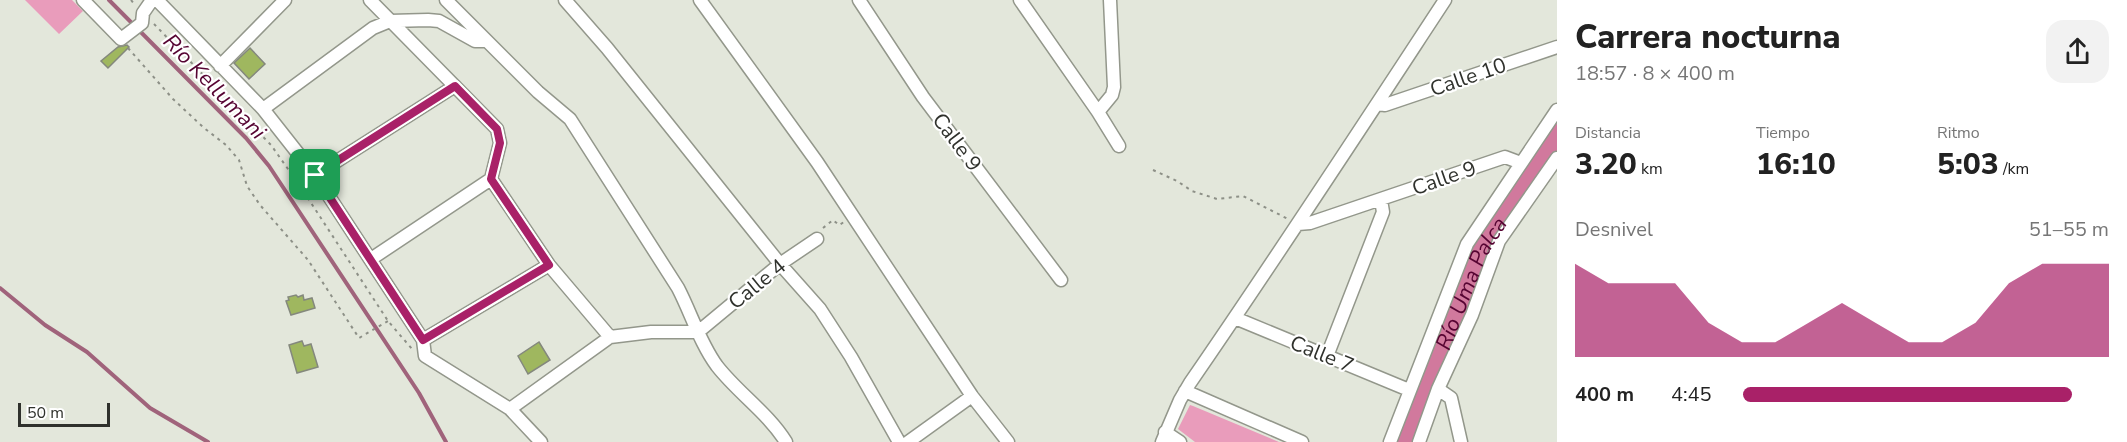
<!DOCTYPE html>
<html lang="es">
<meta charset="utf-8">
<style>
body{margin:0;font-family:"Nunito Sans",sans-serif;background:#f2f2f2;color:#222;height:100vh;display:flex;flex-direction:column;font-size:22px;white-space:nowrap}
*{box-sizing:border-box;margin:0}
p{font-size:20px;color:#767676}
.icon{flex:none;width:33px;height:33px;fill:none;stroke:currentColor;stroke-width:2;stroke-linecap:round;stroke-linejoin:round}
.map{position:relative;flex:1;overflow:hidden}
.panel{display:flex;flex-direction:column;background:#fff;width:570px}
.panel>*{flex:none}
.scale{position:absolute;left:18px;bottom:15px;width:92px;box-sizing:border-box;padding-left:6px;border:3px solid #2f312c;border-top:0;font-size:16px;line-height:21px;white-space:nowrap;color:#2f312c;-webkit-text-stroke:4px #fff;paint-order:stroke}
.pin{position:absolute;display:grid;place-items:center;width:51px;height:51px;color:#fff;margin:-26px;border-radius:12px;box-shadow:0 3px 9px #0006}
.round{display:grid;place-items:center;flex:none;width:63px;height:63px;border-radius:18px;background:#f2f2f2}
.overview{display:flex;align-items:center;justify-content:space-between;height:102px;padding:0 18px}
h1{font-size:33px;font-weight:800;line-height:45px}
.metrics{display:grid;grid-template-columns:repeat(3,1fr);gap:9px;height:102px;padding:6px 18px}
.metrics div{display:grid;align-content:center}
.metrics b{font-size:30px;font-weight:800}
.metrics small{font-size:16px;font-weight:400}
.metrics p{font-size:16px}
.chart{height:168px;padding:12px 18px}
.chart p{display:flex;justify-content:space-between}
.chart svg{width:100%;height:108px;margin-top:6px;fill:#a92168;opacity:.7}
ul{padding:0 18px;list-style:none;font-size:20px}
li{display:grid;grid-template-columns:96px 72px 1fr;align-items:center;height:45px}
li i{height:15px;border-radius:8px;background:#a92168}
main{display:flex;flex:1;min-height:0}
.map>svg:first-child{display:block}
.green{fill:#e99cbb}
.lines{fill:none;stroke-linecap:round;stroke-linejoin:round}
.stream{stroke:#a0637b;stroke-width:4}
.river{stroke:#d1799d;stroke-width:22}
.building{fill:#9fb75f;stroke:#84887d;stroke-width:1.5}
.minor-casing{stroke:#93978b;stroke-width:15}
.path{stroke:#8d9087;stroke-width:2;stroke-dasharray:3 4.5;stroke-linecap:butt}
.minor{stroke:#fff;stroke-width:12}
.route-casing{stroke:#fff;stroke-width:12}
.route{stroke:#a92168;stroke-width:8}
.labels{text-anchor:middle;stroke-width:4.5;stroke-linejoin:round;paint-order:stroke}
.street-label{font-size:21px;fill:#2f312c;stroke:#fff}
.water-label{font-size:22px;font-style:italic;fill:#560432;stroke:#fff}
</style>
<main>
<div class="map">
<svg width="1557" height="442" viewBox="0 0 1557 442">
<rect width="100%" height="100%" fill="#e3e7db"/>
<path class="green" d="M25,0H72L83,11L59,34Z
M1190,405L1193,406L1279,442H1195L1178,429Z"/>
<g class="lines">
<path class="stream" d="M109,0L246,138L269,166L419,393L446,442
M0,288L45,325L87,352L150,408L208,442"/>
<path class="river" id="s1" d="M1405,442L1478,256L1487,240L1557,135"/>
</g>
<path class="building" d="M127,45L129,47L108,68L101,61L118,47Z
M250,48L265,64L249,79L234,63Z
M296,295L298,297L303,295L304,300L312,298L315,308L291,315L286,301L289,300L288,297Z
M302,341L304,346L311,344L318,367L297,373L289,345Z
M539,342L550,360L528,374L518,356Z"/>
<g class="lines">
<g class="minor-casing">
<path id="minor" d="M83,0L121,39L142,23L143,13L152,0
M157,0L263,109L315,175L423,340L425,356L510,409L541,442
M370,0L497,129L500,143L491,179L549,265L610,337
M446,0L538,92L570,119L678,288C691,313 700,343 717,366C738,393 768,413 786,442
M565,0L607,48L780,264L820,309L851,357L899,442
M700,0L817,162L972,396L1008,442
M859,0L923,97L1061,280
M1020,0L1098,112L1119,146
M220,66L285,0
M1378,104L1385,105L1557,47
M263,109L373,28L390,21L428,20L439,21L475,41H486
M1098,112L1112,95L1114,87L1110,0
M315,175L455,86
M1298,224L1310,223L1505,157L1521,163
M371,259L491,179
M1235,318L1409,390
M423,340L549,265
M1327,356L1383,212L1381,200
M1438,389L1451,398L1461,442
M1185,391L1302,442
M510,409L610,337L651,332H698L780,264L817,239
M1165,432L1180,442
M908,442L972,396
M1162,442L1180,400L1190,383C1277,257 1361,128 1445,0
M1390,442L1467,244L1557,110
M1419,442L1438,389L1472,315L1499,241L1557,158"/>
</g>
<path class="path" d="M131,0L135,5
M154,24L271,145L300,186L388,321L412,349
M128,48L173,99L204,128L226,145L239,160L247,186L260,205L308,260L359,338L388,321
M1153,170L1177,181L1192,191L1217,199L1243,196L1288,219
M823,228L833,220L839,225L844,222"/>
<use href="#minor" class="minor"/>
</g>
<g class="lines">
<g class="route-casing">
<path id="route" d="M455,86L497,129L500,143L491,179L549,265L423,340L315,175Z"/>
</g>
<use href="#route" class="route"/>
</g>
<g class="labels">
<g class="street-label">
<text transform="translate(1468 77) rotate(-19)" y="7">Calle 10</text>
<text transform="translate(957 142) rotate(53)" y="7">Calle 9</text>
<text transform="translate(1444 178) rotate(-19)" y="7">Calle 9</text>
<text transform="translate(757 284) rotate(-39)" y="7">Calle 4</text>
<text transform="translate(1322 354) rotate(22)" y="7">Calle 7</text>
</g>
<g class="water-label">
<text transform="translate(215 86) rotate(46)" y="8">Río Kellumani</text>
<text dy="8" stroke="none"><textPath href="#s1" startOffset="172">Río Uma Palca</textPath></text>
</g>
</g>
</svg>
<div class="scale">50 m</div>
<div class="pin" style="left:315px;top:175px;background:#1e9e55"><svg class="icon" aria-label="arrive" viewBox="0 0 24 24"><path d="M6 21V4h12l-3 4 3 4H6"/></svg></div>
</div>
<section class="panel">
<div class="overview"><div><h1>Carrera nocturna</h1><p>18:57 · 8 × 400 m</p></div><a class="round"><svg class="icon" aria-label="share" viewBox="0 0 24 24"><path d="M12 15V3M7 8l5-5 5 5M5 13v7h14v-7"/></svg></a></div>
<div class="metrics">
<div><p>Distancia</p><b>3.20<small> km</small></b></div>
<div><p>Tiempo</p><b>16:10</b></div>
<div><p>Ritmo</p><b>5:03<small> /km</small></b></div>
</div>
<div class="chart"><p><span>Desnivel</span>51–55 m</p>
<svg viewBox="0 0 160 44" preserveAspectRatio="none"><path d="M0 44V6L10 14L20 14L30 14L40 30L50 38L60 38L70 30L80 22L90 30L100 38L110 38L120 30L130 14L140 6L150 6L160 6V44z"/></svg>
</div>
<ul>
<li><b>400 m</b>4:45<i style="width:90%"></i></li>
</ul>
</section>
</main>
